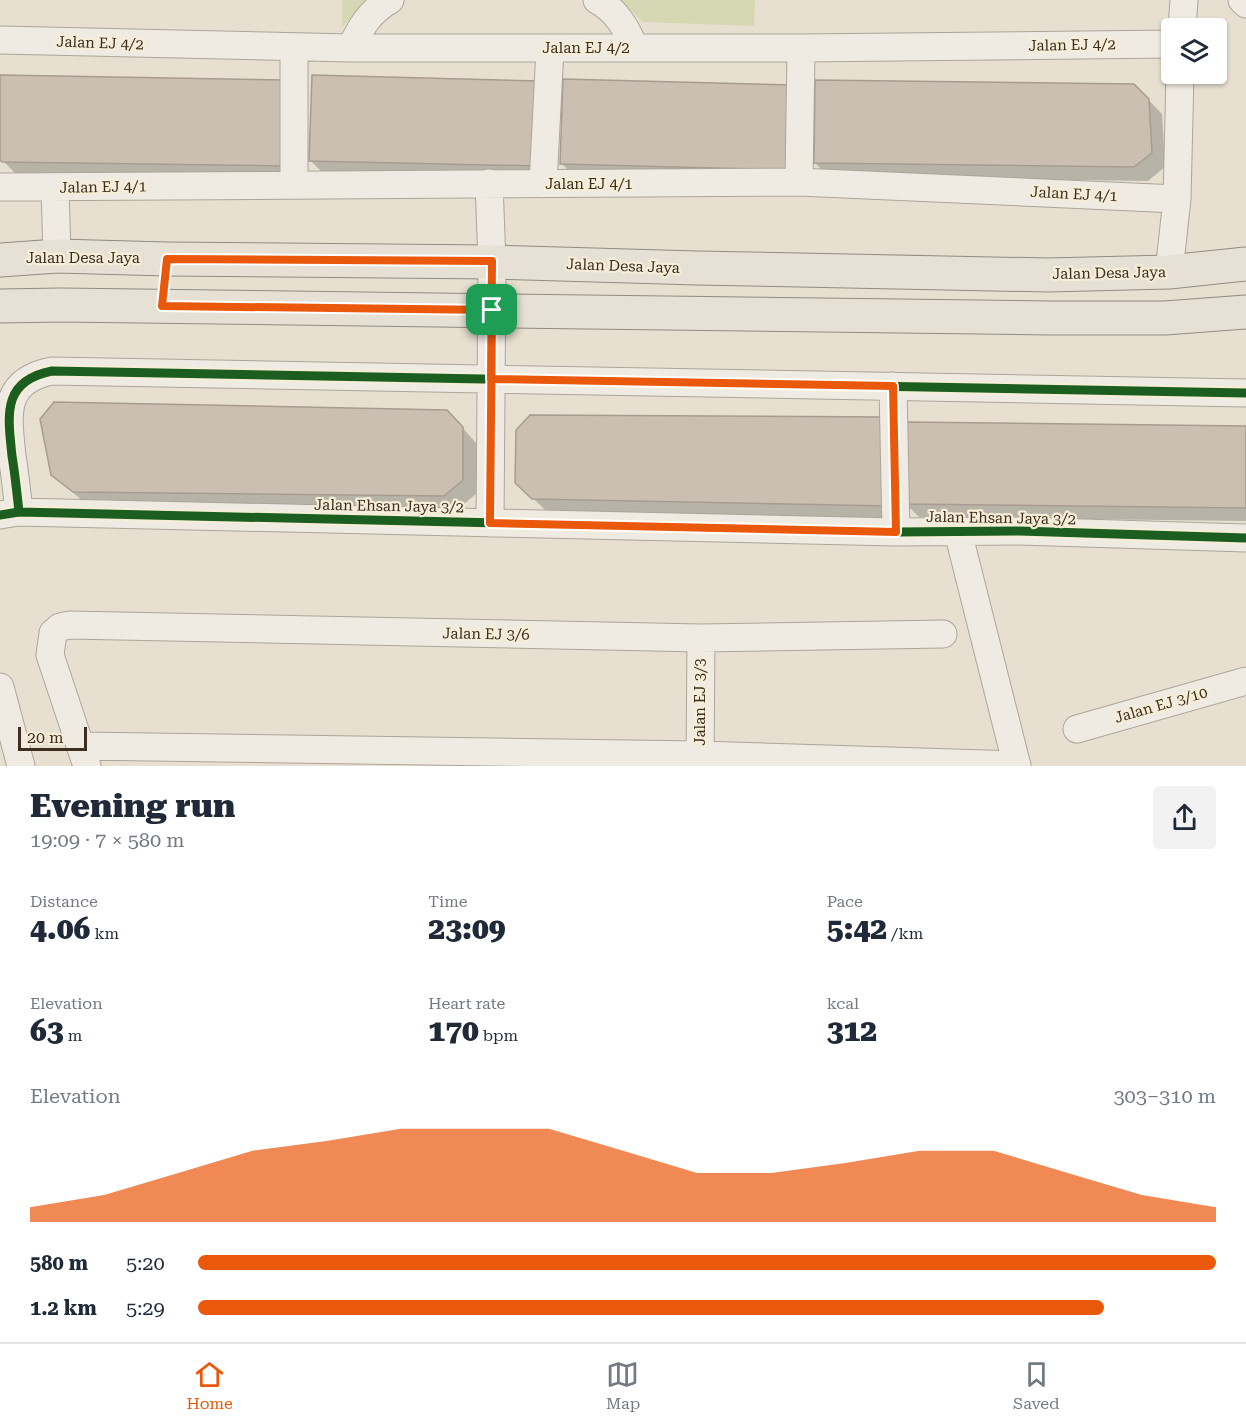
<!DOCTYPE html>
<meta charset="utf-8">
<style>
body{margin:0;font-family:"Roboto Serif",serif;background:#f2f2f3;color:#1f2937;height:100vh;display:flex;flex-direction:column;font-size:22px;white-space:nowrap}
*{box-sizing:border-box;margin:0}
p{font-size:20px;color:#747a83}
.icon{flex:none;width:33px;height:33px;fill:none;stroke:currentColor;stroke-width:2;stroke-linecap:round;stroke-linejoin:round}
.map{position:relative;height:766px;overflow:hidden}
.side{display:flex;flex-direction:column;background:#fff;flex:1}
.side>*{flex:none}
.controls{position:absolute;left:1161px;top:18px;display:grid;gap:12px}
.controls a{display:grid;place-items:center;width:66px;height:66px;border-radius:6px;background:#fff;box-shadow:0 2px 4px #0004;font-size:30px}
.scale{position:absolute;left:18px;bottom:15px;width:69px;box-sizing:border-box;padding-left:6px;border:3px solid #3d2e20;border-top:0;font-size:16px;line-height:21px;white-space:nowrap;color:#3d2e20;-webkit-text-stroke:4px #f7eed8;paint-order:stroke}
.pin{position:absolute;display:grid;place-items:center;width:51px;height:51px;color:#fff;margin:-26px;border-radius:12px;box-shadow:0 3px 9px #0006}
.round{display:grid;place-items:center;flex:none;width:63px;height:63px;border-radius:6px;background:#f2f2f3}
.summary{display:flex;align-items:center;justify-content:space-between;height:102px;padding:0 30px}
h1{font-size:33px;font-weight:800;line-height:45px}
.figures{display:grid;grid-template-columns:repeat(3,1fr);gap:9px;height:102px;padding:6px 30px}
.figures div{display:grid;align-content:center}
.figures b{font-size:30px;font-weight:800}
.figures small{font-size:16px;font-weight:400}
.figures p{font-size:16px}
.chart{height:168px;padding:12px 30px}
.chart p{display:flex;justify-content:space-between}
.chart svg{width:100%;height:108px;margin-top:6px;fill:#ea580c;opacity:.7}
ul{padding:0 30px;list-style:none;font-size:20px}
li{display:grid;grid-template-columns:96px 72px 1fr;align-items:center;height:45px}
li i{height:15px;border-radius:8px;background:#ea580c}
.dock{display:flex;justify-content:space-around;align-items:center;height:84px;border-top:2px solid #e0e1e3;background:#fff;font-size:16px;color:#747a83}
.dock a{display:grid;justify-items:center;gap:3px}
.dock .on{color:#ea580c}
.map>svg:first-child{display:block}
.green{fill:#d6d7b3}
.shadow{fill:#0003}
.building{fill:#cbbfb2;stroke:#a89c90;stroke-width:1.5}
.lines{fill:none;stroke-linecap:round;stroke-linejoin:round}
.minor-casing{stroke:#ada599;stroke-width:29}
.major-casing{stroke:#928b80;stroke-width:35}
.minor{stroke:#efebe3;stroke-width:27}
.major{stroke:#e6e1d4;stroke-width:33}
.cycleway-casing{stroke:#f7eed8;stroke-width:13}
.cycleway{stroke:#1b5e20;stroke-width:9}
.route-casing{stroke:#fff;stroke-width:12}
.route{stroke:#ea580c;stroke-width:8}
.labels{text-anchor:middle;stroke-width:4.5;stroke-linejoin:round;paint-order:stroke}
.street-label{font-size:15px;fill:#3d2e20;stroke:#f7eed8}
</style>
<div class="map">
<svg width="1246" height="766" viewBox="0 0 1246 766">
<rect width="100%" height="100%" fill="#e7e0d1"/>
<path class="green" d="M342,0H368L342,27Z
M620,0H755L754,26L643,22Z"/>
<path class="shadow" d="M0,77L286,82L300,180L17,175L0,158Z
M564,81L803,183L576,178L562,164Z
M540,82L551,180L324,174L310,160Z
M1134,85L1162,114L1165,167L1148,181L829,177L815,163Z
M885,419L901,519L548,513L531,496Z
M461,426L476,443V494L458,509L88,506L52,474Z
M1246,427V521L919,517L905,503Z"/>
<path class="building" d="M0,75L286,80V166L2,162L0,160Z
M312,75L540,81L538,166L309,161Z
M563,79L792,85L789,170L560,164Z
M815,80L1134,84L1149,99L1152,153L1134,167L814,163Z
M54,402L447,410L463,427V480L444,496L73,492L51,475L40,419Z
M530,415L886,417L888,506L532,499L515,483L516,430Z
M905,422L1246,426V508L903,504Z"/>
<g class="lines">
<g class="minor-casing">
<path id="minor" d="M597,0C617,11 626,28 635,48
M1242,0L1246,4
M1182,28L1184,0
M0,40L351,48H801L1172,44
M294,48V183
M351,48C360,28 370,11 390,0
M799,182L801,48
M489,183L492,262L490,523
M543,184L550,49
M0,187L799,182L1177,199
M55,187L57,256
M1169,272L1177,199L1180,74
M893,386L896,532
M19,512C17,493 15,474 12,456C8,416 1,381 52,371L1246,393
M0,515L19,512L896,532L1019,531L1246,538
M958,532L1017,766
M0,687L21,766
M1077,729L1246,681
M80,746L700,755L1017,765
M87,766L50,655L53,633L60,627L70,625L701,638L943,634
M700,766L701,638"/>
</g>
<g class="major-casing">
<path id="major" d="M0,260L57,256L167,259L492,262L697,268L1048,275L1169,272L1246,264
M0,306L61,305L1049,318H1165L1246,312"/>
</g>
<use href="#minor" class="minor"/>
<use href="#major" class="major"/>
<g class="cycleway-casing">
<path id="cycleway" d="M19,512C17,493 15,474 12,456C8,416 1,381 52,371L1246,393
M0,515L19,512L896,532L1019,531L1246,538"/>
</g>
<use href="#cycleway" class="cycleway"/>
</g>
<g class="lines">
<g class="route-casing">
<path id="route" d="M492,310L162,306L167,259L492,261L491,379L893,386L896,532L490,523L492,310"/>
</g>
<use href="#route" class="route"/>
</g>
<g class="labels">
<g class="street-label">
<text transform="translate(100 43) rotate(2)" y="5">Jalan EJ 4/2</text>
<text transform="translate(1072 45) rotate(-1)" y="5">Jalan EJ 4/2</text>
<text x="586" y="53">Jalan EJ 4/2</text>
<text x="589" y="189">Jalan EJ 4/1</text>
<text transform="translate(103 187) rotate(-1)" y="5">Jalan EJ 4/1</text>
<text transform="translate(1074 194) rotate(3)" y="5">Jalan EJ 4/1</text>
<text x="83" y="263">Jalan Desa Jaya</text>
<text transform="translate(623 266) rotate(2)" y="5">Jalan Desa Jaya</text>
<text transform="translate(1109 273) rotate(-1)" y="5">Jalan Desa Jaya</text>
<text transform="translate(389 506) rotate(1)" y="5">Jalan Ehsan Jaya 3/2</text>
<text transform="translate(1001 518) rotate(1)" y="5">Jalan Ehsan Jaya 3/2</text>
<text transform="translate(486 634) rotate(1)" y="5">Jalan EJ 3/6</text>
<text transform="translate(700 702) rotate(-90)" y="5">Jalan EJ 3/3</text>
<text transform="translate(1161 705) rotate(-16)" y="5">Jalan EJ 3/10</text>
</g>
</g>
</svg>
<div class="controls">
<a><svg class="icon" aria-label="layers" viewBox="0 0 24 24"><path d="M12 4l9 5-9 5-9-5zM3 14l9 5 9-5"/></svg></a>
</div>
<div class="scale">20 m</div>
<div class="pin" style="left:492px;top:310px;background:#1e9e55"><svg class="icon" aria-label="arrive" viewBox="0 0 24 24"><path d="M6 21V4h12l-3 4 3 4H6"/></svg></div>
</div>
<section class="side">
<div class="summary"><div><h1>Evening run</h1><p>19:09 · 7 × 580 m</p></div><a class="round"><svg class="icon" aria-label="share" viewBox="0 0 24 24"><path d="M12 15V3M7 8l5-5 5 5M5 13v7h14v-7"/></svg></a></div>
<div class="figures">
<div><p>Distance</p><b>4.06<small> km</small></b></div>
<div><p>Time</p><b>23:09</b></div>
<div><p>Pace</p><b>5:42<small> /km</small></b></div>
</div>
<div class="figures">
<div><p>Elevation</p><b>63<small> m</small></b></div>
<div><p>Heart rate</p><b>170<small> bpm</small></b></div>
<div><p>kcal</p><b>312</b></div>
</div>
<div class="chart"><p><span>Elevation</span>303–310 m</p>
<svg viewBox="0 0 160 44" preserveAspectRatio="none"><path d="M0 44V38L10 33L20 24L30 15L40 11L50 6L60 6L70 6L80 15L90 24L100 24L110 20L120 15L130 15L140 24L150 33L160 38V44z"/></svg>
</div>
<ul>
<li><b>580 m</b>5:20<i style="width:100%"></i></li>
<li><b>1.2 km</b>5:29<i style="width:89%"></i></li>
</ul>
</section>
<nav class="dock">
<a class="on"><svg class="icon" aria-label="home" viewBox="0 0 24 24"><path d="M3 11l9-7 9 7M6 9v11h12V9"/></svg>Home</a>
<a><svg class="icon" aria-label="map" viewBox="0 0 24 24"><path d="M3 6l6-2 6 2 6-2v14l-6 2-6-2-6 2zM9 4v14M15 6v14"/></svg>Map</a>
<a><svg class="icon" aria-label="saved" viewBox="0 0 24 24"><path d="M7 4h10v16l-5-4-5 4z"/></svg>Saved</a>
</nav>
